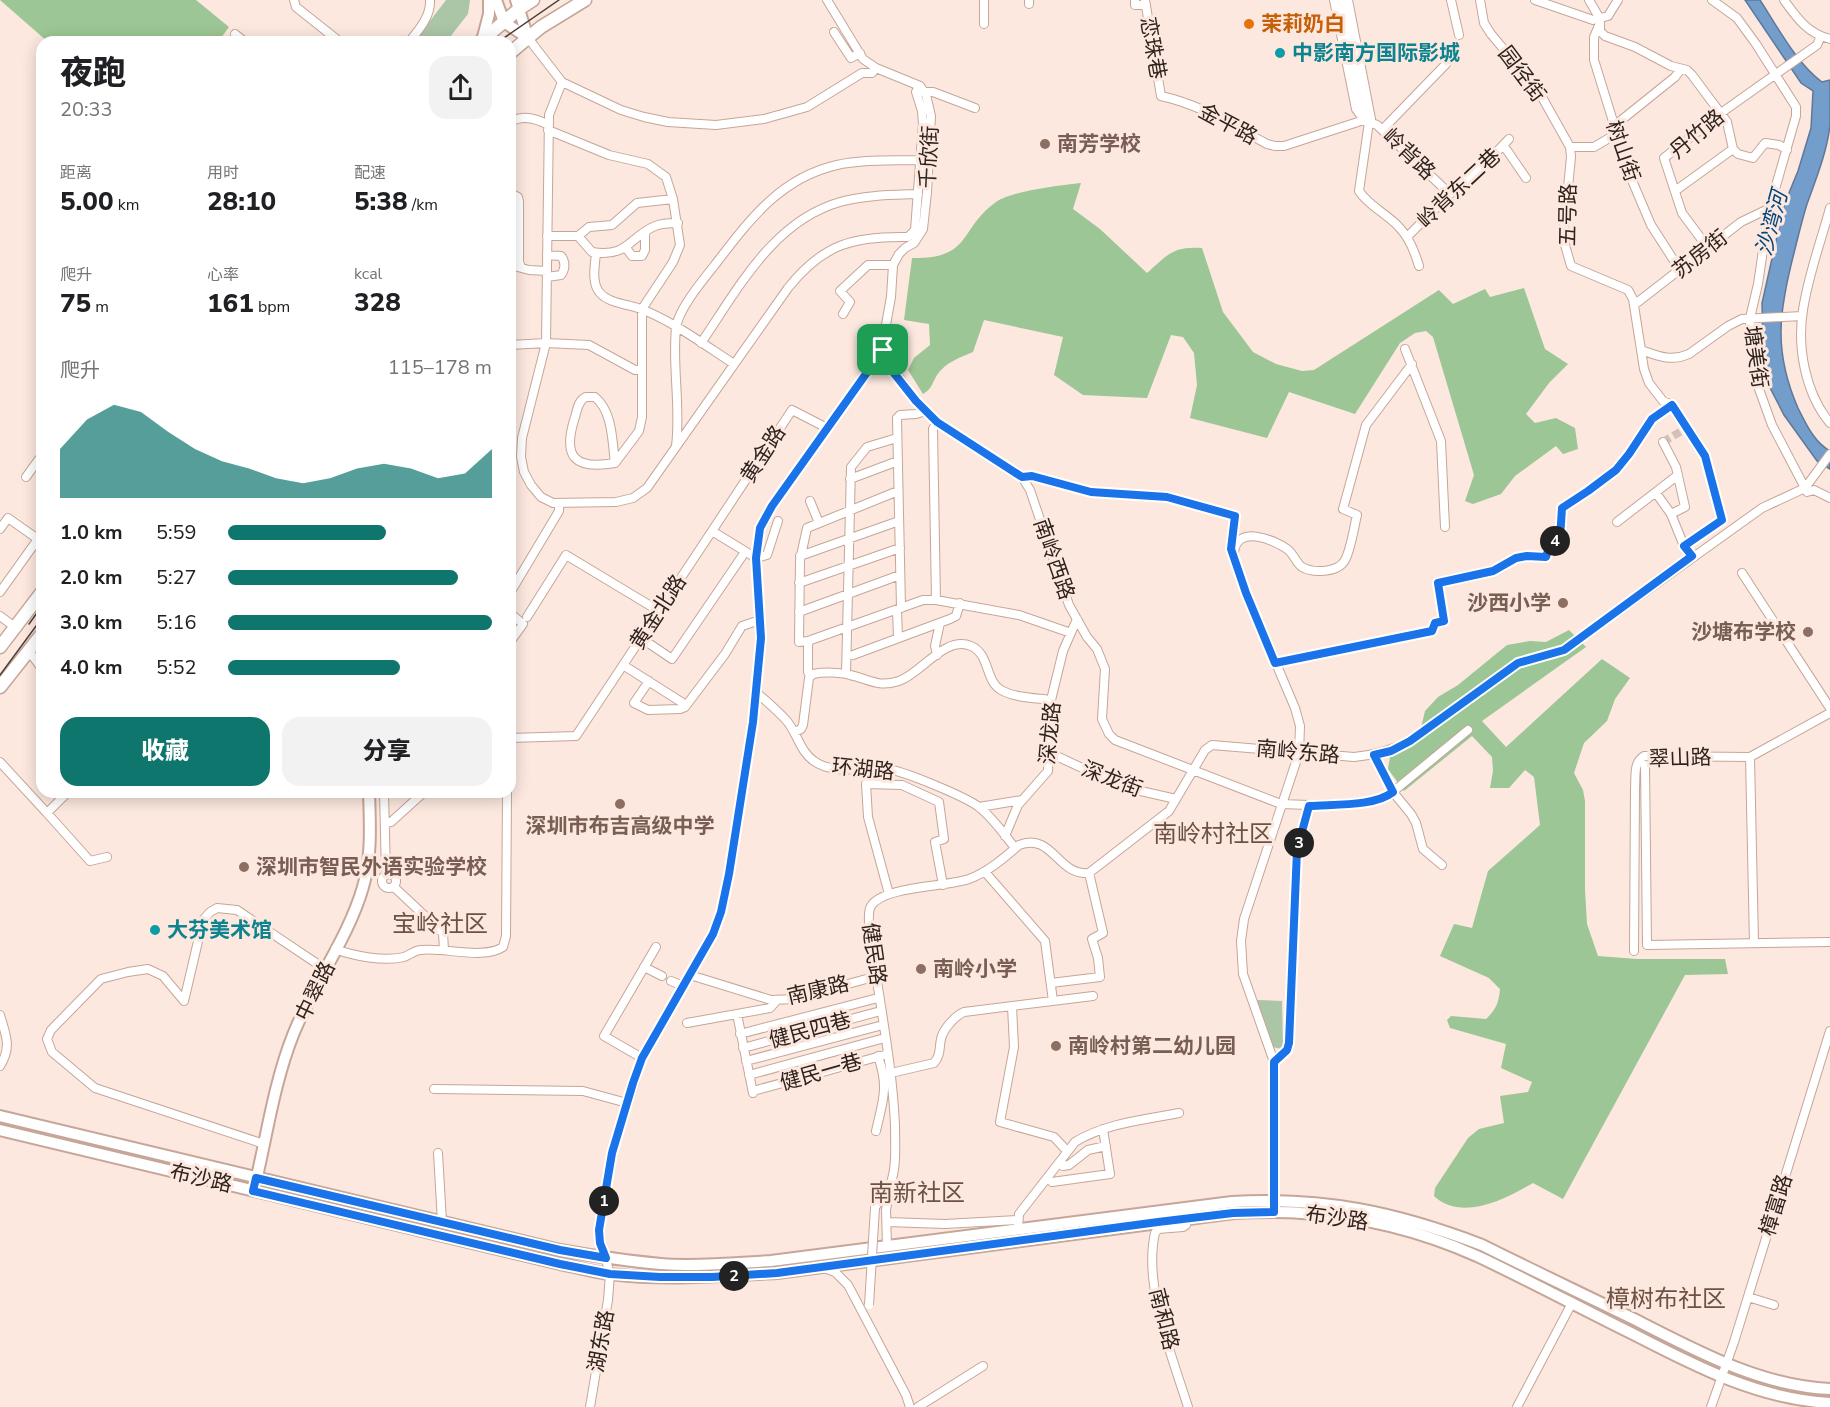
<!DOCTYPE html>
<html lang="zh">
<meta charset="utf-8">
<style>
body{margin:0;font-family:"Nunito Sans","Noto Sans SC",sans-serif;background:#f2f2f2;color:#202124;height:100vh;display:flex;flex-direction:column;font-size:22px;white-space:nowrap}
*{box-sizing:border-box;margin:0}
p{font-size:20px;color:#757577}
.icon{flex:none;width:33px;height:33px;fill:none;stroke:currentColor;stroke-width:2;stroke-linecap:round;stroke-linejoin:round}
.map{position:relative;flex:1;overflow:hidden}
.details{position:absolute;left:36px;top:36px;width:480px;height:762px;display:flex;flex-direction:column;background:#fff;border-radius:18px;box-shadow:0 3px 15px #0003}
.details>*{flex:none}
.pin{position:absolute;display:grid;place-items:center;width:51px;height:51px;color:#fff;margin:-26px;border-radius:12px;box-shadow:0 3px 9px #0006}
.km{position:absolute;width:30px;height:30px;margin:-15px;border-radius:50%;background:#222;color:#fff;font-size:16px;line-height:30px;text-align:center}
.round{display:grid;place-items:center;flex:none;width:63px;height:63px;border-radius:18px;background:#f2f2f2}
.headline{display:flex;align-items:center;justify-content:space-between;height:102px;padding:0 24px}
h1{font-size:33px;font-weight:800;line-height:45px}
.figures{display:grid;grid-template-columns:repeat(3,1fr);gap:9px;height:102px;padding:6px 24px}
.figures div{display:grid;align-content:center}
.figures b{font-size:26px;font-weight:800}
.figures small{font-size:16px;font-weight:400}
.figures p{font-size:16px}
.chart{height:168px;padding:12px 24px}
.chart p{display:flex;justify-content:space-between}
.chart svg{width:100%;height:108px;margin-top:6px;fill:#0f766e;opacity:.7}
.action{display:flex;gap:12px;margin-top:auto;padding:12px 24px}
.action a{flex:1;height:69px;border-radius:18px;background:#0f766e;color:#fff;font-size:24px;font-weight:800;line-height:69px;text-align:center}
.action a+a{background:#f2f2f2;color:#202124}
ul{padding:0 24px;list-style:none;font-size:20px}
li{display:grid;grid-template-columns:96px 72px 1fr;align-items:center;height:45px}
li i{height:15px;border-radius:8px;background:#0f766e}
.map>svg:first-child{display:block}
.green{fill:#abc5a7}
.forest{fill:#9cc695}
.water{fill:#739dcb;stroke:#5f7897;stroke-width:1.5}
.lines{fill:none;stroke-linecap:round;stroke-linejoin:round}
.minor-tunnel{stroke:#d3c1b8;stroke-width:8;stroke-dasharray:8 4;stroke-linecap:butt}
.minor-casing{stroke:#c6a698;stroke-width:10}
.major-casing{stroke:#c6a698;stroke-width:14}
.highway-casing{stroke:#c6a698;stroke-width:15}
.minor{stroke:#fff;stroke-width:8}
.major{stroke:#fff;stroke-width:10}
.highway{stroke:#fff;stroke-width:12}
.rail{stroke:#4c3f39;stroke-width:1.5}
.minor-bridge-casing{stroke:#c6a698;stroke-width:10;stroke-linecap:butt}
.minor-bridge{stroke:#fff;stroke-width:8}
.route-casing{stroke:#fff;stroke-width:12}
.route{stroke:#1a73e8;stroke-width:8}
.food-dot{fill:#e8710a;stroke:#fce8df;stroke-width:2}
.culture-dot{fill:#0f9aa8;stroke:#fce8df;stroke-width:2}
.education-dot{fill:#8d6e63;stroke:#fce8df;stroke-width:2}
.labels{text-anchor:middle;stroke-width:6;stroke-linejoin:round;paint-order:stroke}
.food-label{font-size:21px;font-weight:bold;fill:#c56008;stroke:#fce8df;text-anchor:start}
.street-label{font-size:21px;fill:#2f231e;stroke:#fce8df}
.culture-label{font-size:21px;font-weight:bold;fill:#0d838f;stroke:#fce8df;text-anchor:start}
.education-label{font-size:21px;font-weight:bold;fill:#785e54;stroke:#fce8df;text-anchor:start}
.water-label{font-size:22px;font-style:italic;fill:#00457c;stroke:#fce8df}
.quarter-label{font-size:24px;fill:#6d5144;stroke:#fce8df}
</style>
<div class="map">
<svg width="1830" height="1407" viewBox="0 0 1830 1407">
<rect width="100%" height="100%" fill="#fce8df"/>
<path class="green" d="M446,0H470L468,14L446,42H414Z
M1257,1000L1282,1001L1283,1047L1281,1049L1273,1047Z"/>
<path class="forest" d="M0,0H196L229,27L218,42H48Z
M1081,183L1073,209L1100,229L1147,273C1168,255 1172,246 1202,248L1223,312L1253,352L1276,364L1302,371L1314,370L1439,290L1453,304L1485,289L1490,297L1524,288L1545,349L1568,364L1549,383L1526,414L1535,423L1556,418L1575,428L1578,449L1563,454L1556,446L1515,476L1501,494L1473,504L1465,501L1474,475L1433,337L1426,331L1415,333L1400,343L1355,414L1289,392L1267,438L1190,418L1197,385L1194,353L1183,337L1171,335L1147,398L1083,395L1054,375L1063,337L984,320L973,352C959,358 946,362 937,375C932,383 932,389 923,394L908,370L914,358L930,345L929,324L904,320L912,258C973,259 958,229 996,202C1011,191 1062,185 1081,183Z
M1569,630L1586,647L1482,721L1506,747L1602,659L1630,678L1615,699L1607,721L1584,743L1574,773L1583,790L1585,801V890L1587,924L1598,956L1637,959H1725L1728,974L1685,975L1563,1199L1533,1183C1505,1199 1462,1222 1434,1196L1435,1188L1468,1138L1479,1129L1504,1123L1500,1096L1528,1092L1532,1082L1501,1068L1506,1044L1450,1028L1447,1020L1451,1016L1486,1019C1496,1010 1499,1002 1500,989L1489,978L1440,956L1454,924L1472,928L1488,871L1540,825L1534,777L1525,770L1509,788H1490L1493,771L1492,757L1472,736L1404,791L1388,769L1392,745L1421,728L1425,711L1438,697L1458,685L1507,645L1530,641L1546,642Z"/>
<path class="water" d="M1745,0H1760C1777,26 1797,64 1822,82L1830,80C1830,95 1830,111 1830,125C1827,152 1816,179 1807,204C1802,220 1798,237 1794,253C1779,311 1773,351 1798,408C1806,424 1814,442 1830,451V469L1817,461L1784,415L1766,380L1763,349L1762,303L1784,205L1798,171L1811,128L1813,91L1801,83Z"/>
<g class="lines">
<path class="minor-tunnel" d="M1663,442L1685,429"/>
<g class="minor-casing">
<path id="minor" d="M294,0L296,7L340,42
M827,0L863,59L876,68L920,86L926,95L931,116L927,192L923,229L914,243L905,248L899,254L893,265L891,297L883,341L885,358L916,401L937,422L1022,477L1030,490L1069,605L1087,637L1097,649L1105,669L1102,719L1109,734L1115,740L1281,804L1309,805L1297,850L1289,1043L1287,1050L1274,1062V1205
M1135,0V5H1146
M1145,0L1161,96C1202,105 1231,125 1267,144L1275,146H1284L1364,120
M1334,0L1356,109L1364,120L1377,125L1450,194
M1341,0L1364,119
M1348,0L1371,119
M1451,0L1459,35
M1480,0L1484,23L1491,34L1538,90L1570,147L1571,157L1563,238L1571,266L1628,290L1633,299L1644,369L1649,383L1663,401L1672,405L1705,456L1722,520L1684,546L1692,556
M1535,0L1593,20L1608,16L1618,0
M1589,0L1600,19
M1712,0L1737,18L1756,44L1796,107V116L1769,210L1758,284L1750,318V344L1759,389L1772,425L1805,488
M1784,0C1797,18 1807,33 1830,39
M1029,4V0
M1600,23L1594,37V60L1620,144L1623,166L1631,178L1651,225L1680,270
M1600,23V31L1605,36L1635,47L1671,66L1687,70L1692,75L1727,122L1733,149L1738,154L1753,158L1765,143L1779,145L1787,150
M984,24V0
M834,32L851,58L860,53
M235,34L245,42
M528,38L562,82
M409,42C419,30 431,16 430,0
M562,82L549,115L546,343L522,438L521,457L524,472L531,485L541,497L553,503L616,502L633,498L647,488L788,288C823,244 853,236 908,237L915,230L923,124L922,111L916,92L920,86
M562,82L621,110L644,117L668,122L716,125L764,119L807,107L862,73H872L876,68
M925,92H933L975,108
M510,122C522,115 536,118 548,125
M1369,122L1359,191C1368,205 1385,213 1397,225C1409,237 1414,250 1419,266
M1614,126L1675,77L1681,69
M1383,129L1446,64
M548,130L609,155L648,164L666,177L673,199L680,245L673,262L642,309V417L639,431L615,463C574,470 562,457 575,417C577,411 578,400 586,397C587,397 594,397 595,397C613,412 612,441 615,463
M1504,146L1526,178
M1570,147H1594L1616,134
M1675,191L1733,149
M510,193L518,197L519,202V262L521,267
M1830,208C1821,241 1808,276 1803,310C1797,347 1805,393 1830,423
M547,236H578L592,252C628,258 629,237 655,226C662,223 671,223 678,223
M578,236L589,227L612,225L637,203L673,199
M1407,237L1450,194L1483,166L1509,139
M626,248L632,256H642L645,250V233
M1708,248L1682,213L1664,158L1721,113L1817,45L1821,36
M596,253C595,265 591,283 600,293C609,303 626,304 638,308C670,319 706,346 734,364
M510,265L529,270L547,271
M547,277L561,275C565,270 566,262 561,256L547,255
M1634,305L1741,222L1770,208
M843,314L850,302L840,291L868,265H893
M701,343C738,289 773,221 840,202C865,195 892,195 918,194
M510,345L546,343L589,345L635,370H642
M1405,349L1441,441L1445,527
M1641,350C1658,356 1671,362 1689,354L1728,326L1742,319L1802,316
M1663,442L1676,467L1685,507L1671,514L1684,546
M676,446C681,407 672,367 676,328C678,310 702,281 714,266C748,222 779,178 837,165C864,159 892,161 919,160
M26,477L42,455
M1022,477L1032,476L1091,492L1167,497L1235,516L1231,549L1246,593L1295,708L1300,726L1299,753L1244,919L1241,941L1243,974L1274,1062
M850,479L898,461
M1805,488L1807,492L1814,490L1830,498
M898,491L807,528L800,560L799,642L808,641L923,600H936L1019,615L1071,633
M1656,493L1671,514
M810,501L819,523
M1617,522L1678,475
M0,529L8,518L42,542
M712,531L792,410L827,428
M1234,552C1237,525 1273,539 1287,549C1294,554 1296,563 1302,567C1314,574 1339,572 1345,560C1351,549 1354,527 1357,515L1343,509L1366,425L1412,364
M800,556L899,521
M756,558L767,555L778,521
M1742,573L1830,708
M799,583L900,548
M0,592L38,539
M510,593L559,511V503
M936,600L933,429L937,422
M901,608L897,418L900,415L916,414L926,411
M897,610L898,638
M799,612L900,575
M510,613L523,624L510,642
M0,616L15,627
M527,617L566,555L659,611
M641,638L672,659L745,552
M808,641V672L811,676
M29,651L42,669
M853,655L950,619L956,616L960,603
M937,655L935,646L940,623
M1275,663L1432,631L1435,623L1444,621L1438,583L1493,571L1516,558L1527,556L1546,557L1550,545L1560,538L1562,508L1588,491L1616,469L1629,454L1652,419L1672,405
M623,665L686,705
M846,674L851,467L867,447L897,438
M649,681L634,703L648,710L680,709L685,707L725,654L742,626L760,620
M756,692C766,701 777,710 786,720C797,732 800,752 814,761C833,775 863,767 886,769C902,770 966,797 979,807C993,818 1004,834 1015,848
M795,732L801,729L803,725L809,678L813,674C823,672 839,672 850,675C869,679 877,688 899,681C922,673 945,635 971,646C990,654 985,681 1001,690C1015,698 1036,698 1051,700
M510,738L576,736L712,531L756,558
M1050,753L1123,787L1176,799
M1374,755L1393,792L1411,814L1416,823L1423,849L1442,865
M1750,757L1754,943
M0,762L47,813L68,792
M1645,765L1647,945L1830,942
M384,792L386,875
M1309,805C1335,804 1365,806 1389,795L1468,730
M979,807L1022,800
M47,813L90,861L107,857
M385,823L391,822L423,793
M1005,836L1018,805L1048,771L1051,700L1063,651L1077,619
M985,872L1045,941L1053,1001
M382 881a7 7 0 1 1 14 0a7 7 0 1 1-14 0Z
M394,887L443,933L444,950
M889,894L868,817L866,784L902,785L939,802L944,839L935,842L943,885
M335,949C354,956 384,962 404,957C410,955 415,950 421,950C444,947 483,960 503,947L506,936L507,792
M1634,951L1635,788C1636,776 1633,763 1644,756L1750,757L1830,713
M644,967L662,976
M690,975L771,1000L794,999L877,976
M671,981L683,986
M1051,983L1100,977L1098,958L1092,939L1103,933L1089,873
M1012,1006L1014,1047L1000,1122L1054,1137L1067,1151
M737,1014L753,1093
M0,1015C6,1036 12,1047 0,1066
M687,1023L770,1008L777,1000
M740,1034L874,999
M743,1048L877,1012
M642,1058L604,1036L656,947
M746,1061L879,1026
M891,1073L934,1063C941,1055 939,1048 941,1039C943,1029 955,1016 964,1012L1093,996
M749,1075L881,1039
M434,1089L583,1091L627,1103
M753,1091L888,1054
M876,1131C883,1100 889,1088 878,1056
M264,1144L95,1088L52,1052L47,1039L51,1030L101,979L128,972L148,969L163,976L184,1001L203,920L210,912L217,908L237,910L325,969
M438,1153L442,1222
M1063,1166L1069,1165L1088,1150L1106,1146
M1052,1182L1110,1174L1103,1129
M875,1208C879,1199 887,1193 890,1185C897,1168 895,1144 895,1125C892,1058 877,992 869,924C869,918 868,911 871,906C883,886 947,887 969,879C988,872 1004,858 1019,845C1053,832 1057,876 1089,873L1169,811L1205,750L1212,745L1354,757C1375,755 1391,751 1410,741L1505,671L1518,663L1564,650L1762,508L1805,488L1830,454
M1187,1219L1186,1225L1183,1227L1158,1229L1155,1233C1143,1285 1172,1356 1188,1407
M887,1222L945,1224L1017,1220
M1018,1229L1019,1214L1075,1142C1106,1123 1144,1120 1179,1113
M887,1246L886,1210L890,1188
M824,1268L835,1272L848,1285L906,1395L910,1407
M1748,1297L1774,1305
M590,1407L608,1300L610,1274L601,1243L599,1230L612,1153L642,1058L713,934L721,912L729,874L753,722L761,638L756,558L760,528L772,506L883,350
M918,1407L983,1366
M1517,1407L1572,1303
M1711,1407L1734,1342L1830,1031"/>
</g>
<g class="major-casing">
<path id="major" d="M496,0L504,22L528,38
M516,0L528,38
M482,41L489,14V0
M0,1116L560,1250C594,1256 627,1261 661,1264C697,1267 735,1263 771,1261L1232,1202C1324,1197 1396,1212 1482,1245C1532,1270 1583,1294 1634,1319C1695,1350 1760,1386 1830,1389
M0,1130L560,1264C577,1267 593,1272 610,1274C665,1281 721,1276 777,1273L1234,1213C1256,1212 1279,1211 1301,1213C1361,1216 1423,1232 1477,1256C1530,1281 1582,1309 1635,1335C1697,1367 1759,1399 1830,1403
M255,1185C267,1135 274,1083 293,1035C313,984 348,939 363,887C372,857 370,823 369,792"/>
</g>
<g class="highway-casing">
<path id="highway" d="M480,42L519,9L533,0
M510,53L541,27L585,0
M0,647L42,592
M0,687L42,634"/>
</g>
<use href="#minor" class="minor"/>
<use href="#major" class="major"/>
<use href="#highway" class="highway"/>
<path class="rail" d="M498,42L559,0
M29,624L42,606
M0,675L42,618"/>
<g class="minor-bridge-casing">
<path id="minor-bridge" d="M869,1305L875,1208"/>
</g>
<use href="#minor-bridge" class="minor-bridge"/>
</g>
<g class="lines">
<g class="route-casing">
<path id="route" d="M883,350L885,358L893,372L916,401L937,422L1022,477L1032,476L1091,492L1167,497L1235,516L1231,549L1246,593L1275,663L1432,631L1435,623L1444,621L1438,583L1493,571L1516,558L1527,556L1546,557L1550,545L1560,538L1562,508L1588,491L1616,470L1629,454L1652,419L1672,405L1705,456L1722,520L1684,546L1692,556L1564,650L1518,663L1410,741L1391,751L1374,755L1393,792C1374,807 1333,804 1309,806L1297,850L1289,1043L1287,1050L1274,1062V1212L1233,1213L1158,1222L777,1273L712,1277H660L610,1274L560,1264L253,1191L256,1178L560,1250L606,1258L600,1243L599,1230L612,1153L633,1083L642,1058L713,934L721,912L729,874L753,722L761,638L756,558L760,528L772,506Z"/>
</g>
<use href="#route" class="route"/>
</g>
<circle class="food-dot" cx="1249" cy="24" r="6"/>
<g class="culture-dot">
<circle cx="1280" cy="53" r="6"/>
<circle cx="155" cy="930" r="6"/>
</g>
<g class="education-dot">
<circle cx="1045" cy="144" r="6"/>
<circle cx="1563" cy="603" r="6"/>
<circle cx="1808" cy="632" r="6"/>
<circle cx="620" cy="804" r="6"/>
<circle cx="244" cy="867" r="6"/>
<circle cx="921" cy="969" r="6"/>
<circle cx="1056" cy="1046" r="6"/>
</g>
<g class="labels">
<g class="food-label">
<text x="1261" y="31">茉莉奶白</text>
</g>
<g class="street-label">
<text transform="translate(1153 48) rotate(80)" y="7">恋珠巷</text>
<text transform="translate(1522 74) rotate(53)" y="7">园径街</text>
<text transform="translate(1228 124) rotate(28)" y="7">金平路</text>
<text transform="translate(1697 134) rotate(-40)" y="7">丹竹路</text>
<text transform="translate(1623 151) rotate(71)" y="7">树山街</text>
<text transform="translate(1409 154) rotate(44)" y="7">岭背路</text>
<text transform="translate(929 157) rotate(-87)" y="7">千欣街</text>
<text transform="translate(1459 188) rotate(-43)" y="7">岭背东二巷</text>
<text transform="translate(1568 215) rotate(-89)" y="7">五号路</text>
<text transform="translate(1700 254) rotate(-38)" y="7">苏房街</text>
<text transform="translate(1756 357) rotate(82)" y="7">塘美街</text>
<text transform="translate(763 454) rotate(-57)" y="7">黄金路</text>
<text transform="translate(1054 559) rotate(71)" y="7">南岭西路</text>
<text transform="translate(658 612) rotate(-57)" y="7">黄金北路</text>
<text transform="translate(1050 733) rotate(-85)" y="7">深龙路</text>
<text transform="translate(1298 752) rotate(5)" y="7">南岭东路</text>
<text transform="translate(1680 758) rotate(-2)" y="7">翠山路</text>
<text transform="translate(863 769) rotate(6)" y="7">环湖路</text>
<text transform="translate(1112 779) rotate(21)" y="7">深龙街</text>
<text transform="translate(874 954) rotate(82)" y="7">健民路</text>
<text transform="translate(818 990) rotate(-13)" y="7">南康路</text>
<text transform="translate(315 991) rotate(-64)" y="7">中翠路</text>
<text transform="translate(810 1030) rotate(-15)" y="7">健民四巷</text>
<text transform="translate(821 1072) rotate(-16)" y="7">健民一巷</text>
<text transform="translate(201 1178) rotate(13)" y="7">布沙路</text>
<text transform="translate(1776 1205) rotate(-73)" y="7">樟富路</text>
<text transform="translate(1337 1218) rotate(8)" y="7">布沙路</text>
<text transform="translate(1164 1319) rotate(76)" y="7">南和路</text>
<text transform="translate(601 1341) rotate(-80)" y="7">湖东路</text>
</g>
<g class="culture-label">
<text x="1292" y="60">中影南方国际影城</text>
<text x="167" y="937">大芬美术馆</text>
</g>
<g class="education-label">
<text x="1057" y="151">南芳学校</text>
<text x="1551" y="610" text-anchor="end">沙西小学</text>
<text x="1796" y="639" text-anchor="end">沙塘布学校</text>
<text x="620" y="833" text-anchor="middle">深圳市布吉高级中学</text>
<text x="256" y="874">深圳市智民外语实验学校</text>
<text x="933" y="976">南岭小学</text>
<text x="1068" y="1053">南岭村第二幼儿园</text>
</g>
<g class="water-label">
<text transform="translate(1771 223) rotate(-75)" y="8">沙湾河</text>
</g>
<g class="quarter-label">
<text x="1213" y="842">南岭村社区</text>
<text x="440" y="932">宝岭社区</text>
<text x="917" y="1201">南新社区</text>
<text x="1666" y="1307">樟树布社区</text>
</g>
</g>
</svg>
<div class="pin" style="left:883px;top:350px;background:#1e9e55"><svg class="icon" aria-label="arrive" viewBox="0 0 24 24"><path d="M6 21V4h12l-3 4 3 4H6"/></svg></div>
<b class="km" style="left:604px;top:1201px">1</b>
<b class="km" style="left:734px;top:1276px">2</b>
<b class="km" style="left:1299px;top:843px">3</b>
<b class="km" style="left:1555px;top:541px">4</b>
<section class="details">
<div class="headline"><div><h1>夜跑</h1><p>20:33</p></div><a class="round"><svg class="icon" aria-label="share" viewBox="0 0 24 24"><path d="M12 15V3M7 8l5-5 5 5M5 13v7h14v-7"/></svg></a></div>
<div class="figures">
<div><p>距离</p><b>5.00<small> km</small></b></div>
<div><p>用时</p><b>28:10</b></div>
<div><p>配速</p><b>5:38<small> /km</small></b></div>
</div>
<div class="figures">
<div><p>爬升</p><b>75<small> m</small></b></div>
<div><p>心率</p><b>161<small> bpm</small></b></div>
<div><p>kcal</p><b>328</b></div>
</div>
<div class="chart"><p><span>爬升</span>115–178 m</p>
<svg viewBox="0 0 160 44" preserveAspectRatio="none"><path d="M0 44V24L10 12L20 6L30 9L40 17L50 24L60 29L70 32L80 36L90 38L100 36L110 32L120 30L130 32L140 36L150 34L160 24V44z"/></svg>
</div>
<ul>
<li><b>1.0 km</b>5:59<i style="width:60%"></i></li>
<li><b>2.0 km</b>5:27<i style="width:87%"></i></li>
<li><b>3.0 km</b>5:16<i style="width:100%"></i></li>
<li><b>4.0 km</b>5:52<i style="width:65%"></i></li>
</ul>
<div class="action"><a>收藏</a><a>分享</a></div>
</section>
</div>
